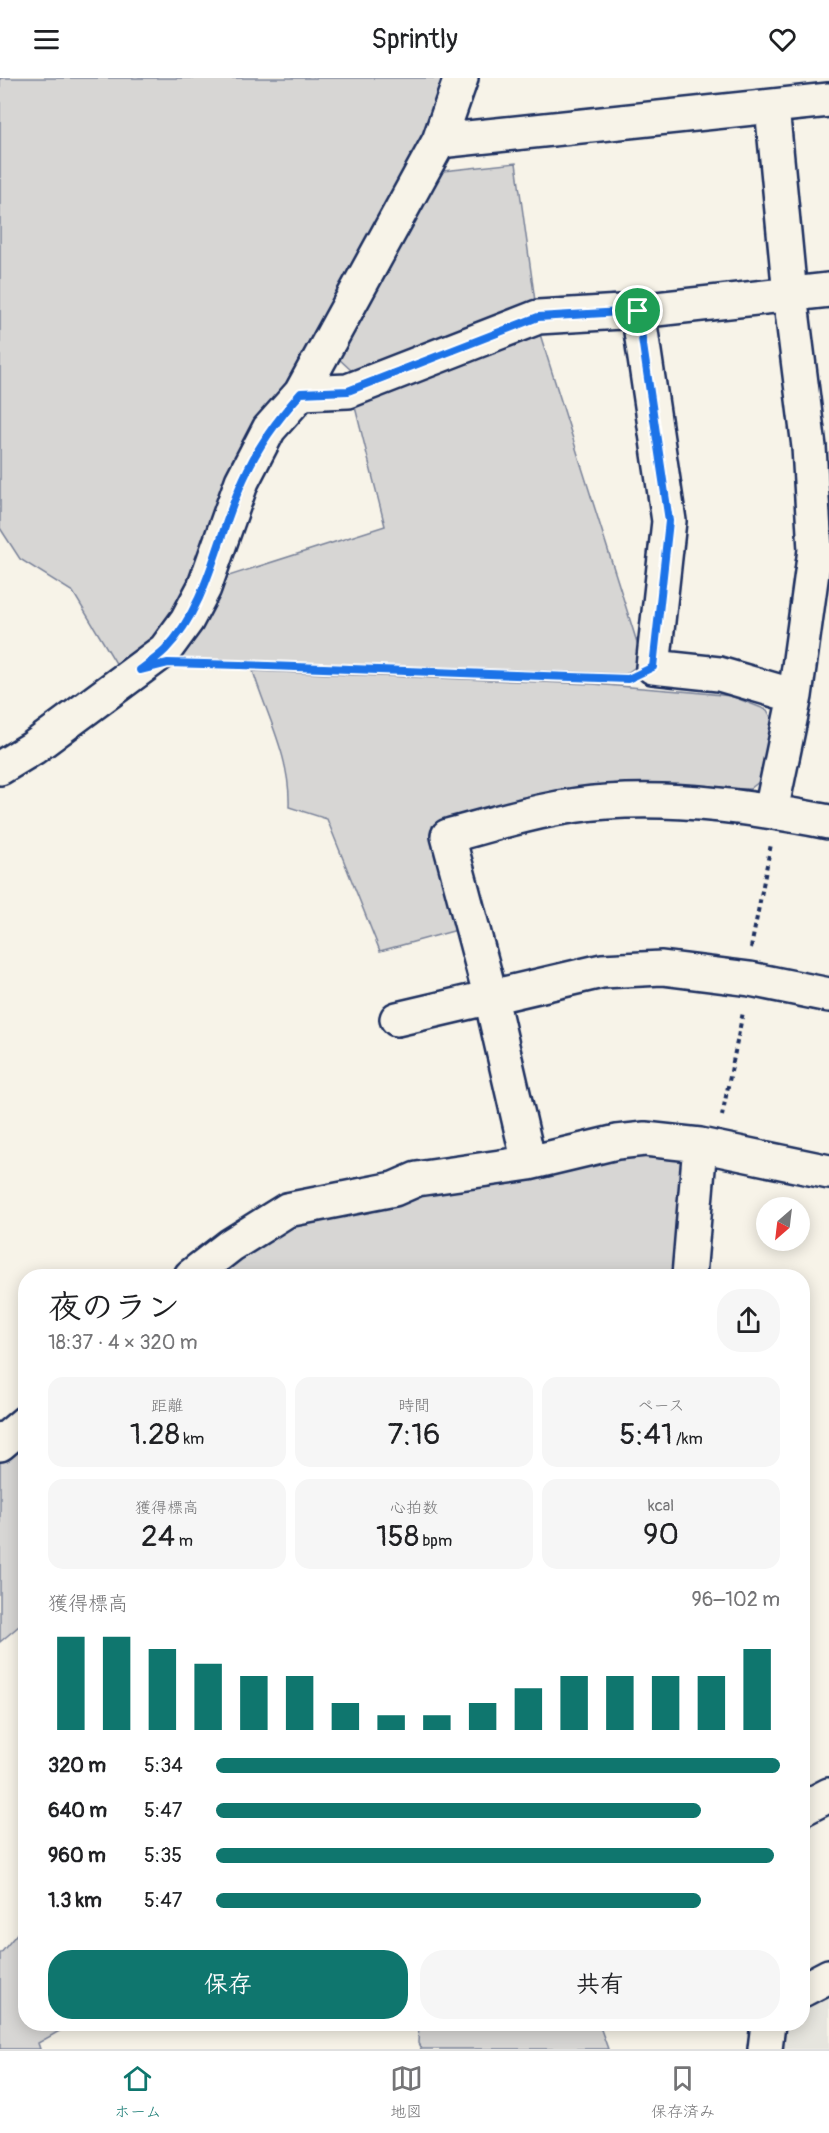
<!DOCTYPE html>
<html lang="ja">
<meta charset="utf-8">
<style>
body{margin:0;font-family:Pangolin,"Klee One",sans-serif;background:#f6f6f6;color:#202124;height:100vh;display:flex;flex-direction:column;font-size:22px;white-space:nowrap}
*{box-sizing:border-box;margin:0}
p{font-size:20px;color:#757577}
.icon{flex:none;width:33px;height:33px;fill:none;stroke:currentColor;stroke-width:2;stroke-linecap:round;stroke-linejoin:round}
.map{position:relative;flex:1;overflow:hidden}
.drawer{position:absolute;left:18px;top:1191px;width:792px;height:762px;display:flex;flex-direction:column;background:#fff;border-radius:24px;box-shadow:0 3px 15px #0003}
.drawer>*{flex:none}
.needle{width:39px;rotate:208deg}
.controls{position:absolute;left:756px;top:1119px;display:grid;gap:12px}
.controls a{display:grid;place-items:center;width:54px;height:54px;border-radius:50%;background:#fff;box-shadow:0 3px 15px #0003;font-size:30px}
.pin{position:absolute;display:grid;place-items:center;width:51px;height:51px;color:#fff;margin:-26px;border:3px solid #fff;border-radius:50%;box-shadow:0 2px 6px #0007}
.round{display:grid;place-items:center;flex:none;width:63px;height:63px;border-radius:24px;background:#f6f6f6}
.head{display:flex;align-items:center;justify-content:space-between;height:102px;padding:0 30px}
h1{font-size:33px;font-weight:600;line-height:45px}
.figures{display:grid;grid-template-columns:repeat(3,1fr);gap:9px;height:102px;padding:6px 30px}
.figures div{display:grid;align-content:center;border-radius:15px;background:#f6f6f6;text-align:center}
.figures b{font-size:30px;font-weight:600}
.figures small{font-size:16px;font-weight:400}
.figures p{font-size:16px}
.chart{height:168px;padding:12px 30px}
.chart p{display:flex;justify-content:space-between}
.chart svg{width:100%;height:108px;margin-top:6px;stroke:#0f766e;stroke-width:6}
.action{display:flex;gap:12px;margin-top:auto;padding:12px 30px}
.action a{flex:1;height:69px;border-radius:24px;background:#0f766e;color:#fff;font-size:24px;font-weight:600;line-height:69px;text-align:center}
.action a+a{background:#f6f6f6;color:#202124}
ul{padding:0 30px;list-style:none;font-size:20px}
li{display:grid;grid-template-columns:96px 72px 1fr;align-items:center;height:45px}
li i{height:15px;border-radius:8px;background:#0f766e}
header{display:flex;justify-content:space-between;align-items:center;height:78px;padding:0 30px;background:#fff;font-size:27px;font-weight:600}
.menu{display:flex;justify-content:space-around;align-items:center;height:84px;border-top:2px solid #e0e0e0;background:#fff;font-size:16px;color:#757577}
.menu a{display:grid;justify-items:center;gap:3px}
.menu .active{color:#0f766e}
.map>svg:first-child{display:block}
.built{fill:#e6e5de}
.green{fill:#d7d6d4;stroke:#798299;stroke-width:1.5}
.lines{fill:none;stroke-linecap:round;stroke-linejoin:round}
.minor-casing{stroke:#1b2f5e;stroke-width:38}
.path{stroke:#1b2f5e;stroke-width:4;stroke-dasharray:4.5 4.5;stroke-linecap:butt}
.minor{stroke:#f7f3e8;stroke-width:33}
.route-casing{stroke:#fff;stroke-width:12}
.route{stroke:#1a73e8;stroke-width:8}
</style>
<header><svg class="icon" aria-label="menu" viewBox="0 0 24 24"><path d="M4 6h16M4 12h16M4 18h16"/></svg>Sprintly<svg class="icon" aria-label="heart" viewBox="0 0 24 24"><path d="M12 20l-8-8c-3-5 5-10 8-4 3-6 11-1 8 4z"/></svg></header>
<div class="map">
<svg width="829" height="1971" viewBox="0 0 829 1971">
<rect width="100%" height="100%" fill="#f7f3e8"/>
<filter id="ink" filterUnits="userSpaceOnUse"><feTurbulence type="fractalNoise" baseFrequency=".0167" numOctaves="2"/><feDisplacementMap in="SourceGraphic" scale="12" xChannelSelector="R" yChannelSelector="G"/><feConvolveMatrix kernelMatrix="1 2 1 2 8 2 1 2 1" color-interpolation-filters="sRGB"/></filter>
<g filter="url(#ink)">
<path class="built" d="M829,1913V1971H783L782,1946H802L803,1926Z"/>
<path class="green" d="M0,0H452L439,35L361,181L315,252L261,351L187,525L123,597L73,514L20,481L0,450Z
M516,85L535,223L353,294L337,279L443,93Z
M539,253L641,577L634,590L626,596L174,581L213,503L385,448L354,325Z
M253,593L593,606L692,614L731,618L767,632L773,643L760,703L750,711L621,707L548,720L432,748L457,852L380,873L327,741L289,729C291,681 267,638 253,593Z
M630,1076L679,1081L683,1088L672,1198H198L266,1151L418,1117L509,1106Z
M25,1353V1543L0,1564V1374Z
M25,1846L26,1946H72L38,1965L40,1971H0V1876Z
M419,1946H599L608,1971H421L418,1965Z"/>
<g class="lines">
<g class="minor-casing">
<path id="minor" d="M439,63L829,22
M638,233L669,443L653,589L719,596L795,618
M301,315L348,313L538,239L638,233L829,212
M0,690L33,670L165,572L187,542L204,510L242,403L269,351L301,315L439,63L461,0
M771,733L795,618L815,472L809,369L790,217L772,29
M397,941L602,893L662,890L750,901L829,917
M529,1085L491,920L448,758C500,744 553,727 607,724C681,719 757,730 829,744
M191,1198L231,1167L287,1132L394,1111L417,1101L529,1085L617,1064L645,1061L700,1067L829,1094
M689,1198L700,1067
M0,1366L26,1344
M802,1731L829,1717
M802,1912L829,1898
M765,1971L768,1946"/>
</g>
<path class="path" d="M195,586L623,601
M751,870L771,766
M722,1038L743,934"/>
<use href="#minor" class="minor"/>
</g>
</g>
<g class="lines" filter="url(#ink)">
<g class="route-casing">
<path id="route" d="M638,233L669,443L653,589L628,601L240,587L168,585L140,592C148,586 158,579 165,572C209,526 217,458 243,402C258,368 276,343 301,315L348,313L538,239Z"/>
</g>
<use href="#route" class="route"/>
</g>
</svg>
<div class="controls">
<a><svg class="needle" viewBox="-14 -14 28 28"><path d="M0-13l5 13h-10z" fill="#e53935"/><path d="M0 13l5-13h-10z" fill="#757577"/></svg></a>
</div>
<div class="pin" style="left:638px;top:233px;background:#1e9e55"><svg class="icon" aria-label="arrive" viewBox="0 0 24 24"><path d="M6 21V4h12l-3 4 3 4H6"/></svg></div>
<section class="drawer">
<div class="head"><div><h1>夜のラン</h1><p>18:37 · 4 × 320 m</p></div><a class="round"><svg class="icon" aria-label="share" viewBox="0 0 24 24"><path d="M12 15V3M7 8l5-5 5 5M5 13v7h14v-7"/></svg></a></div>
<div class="figures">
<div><p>距離</p><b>1.28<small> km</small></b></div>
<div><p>時間</p><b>7:16</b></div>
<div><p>ペース</p><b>5:41<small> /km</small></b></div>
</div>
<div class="figures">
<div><p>獲得標高</p><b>24<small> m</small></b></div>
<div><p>心拍数</p><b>158<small> bpm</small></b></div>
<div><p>kcal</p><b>90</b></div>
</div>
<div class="chart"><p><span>獲得標高</span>96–102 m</p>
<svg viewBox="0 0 160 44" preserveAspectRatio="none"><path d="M5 44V6M15 44V6M25 44V11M35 44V17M45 44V22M55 44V22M65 44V33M75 44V38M85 44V38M95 44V33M105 44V27M115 44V22M125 44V22M135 44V22M145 44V22M155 44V11"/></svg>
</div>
<ul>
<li><b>320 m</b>5:34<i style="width:100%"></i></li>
<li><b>640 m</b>5:47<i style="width:86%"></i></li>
<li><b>960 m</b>5:35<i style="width:99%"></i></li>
<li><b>1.3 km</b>5:47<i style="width:86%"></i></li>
</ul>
<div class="action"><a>保存</a><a>共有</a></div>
</section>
</div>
<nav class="menu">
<a class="active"><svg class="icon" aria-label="home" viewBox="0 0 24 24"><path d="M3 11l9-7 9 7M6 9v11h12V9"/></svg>ホーム</a>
<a><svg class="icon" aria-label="map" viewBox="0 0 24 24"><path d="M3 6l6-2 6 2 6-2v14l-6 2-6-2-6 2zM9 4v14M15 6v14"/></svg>地図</a>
<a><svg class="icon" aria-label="saved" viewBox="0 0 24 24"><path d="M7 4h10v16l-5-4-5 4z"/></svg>保存済み</a>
</nav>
